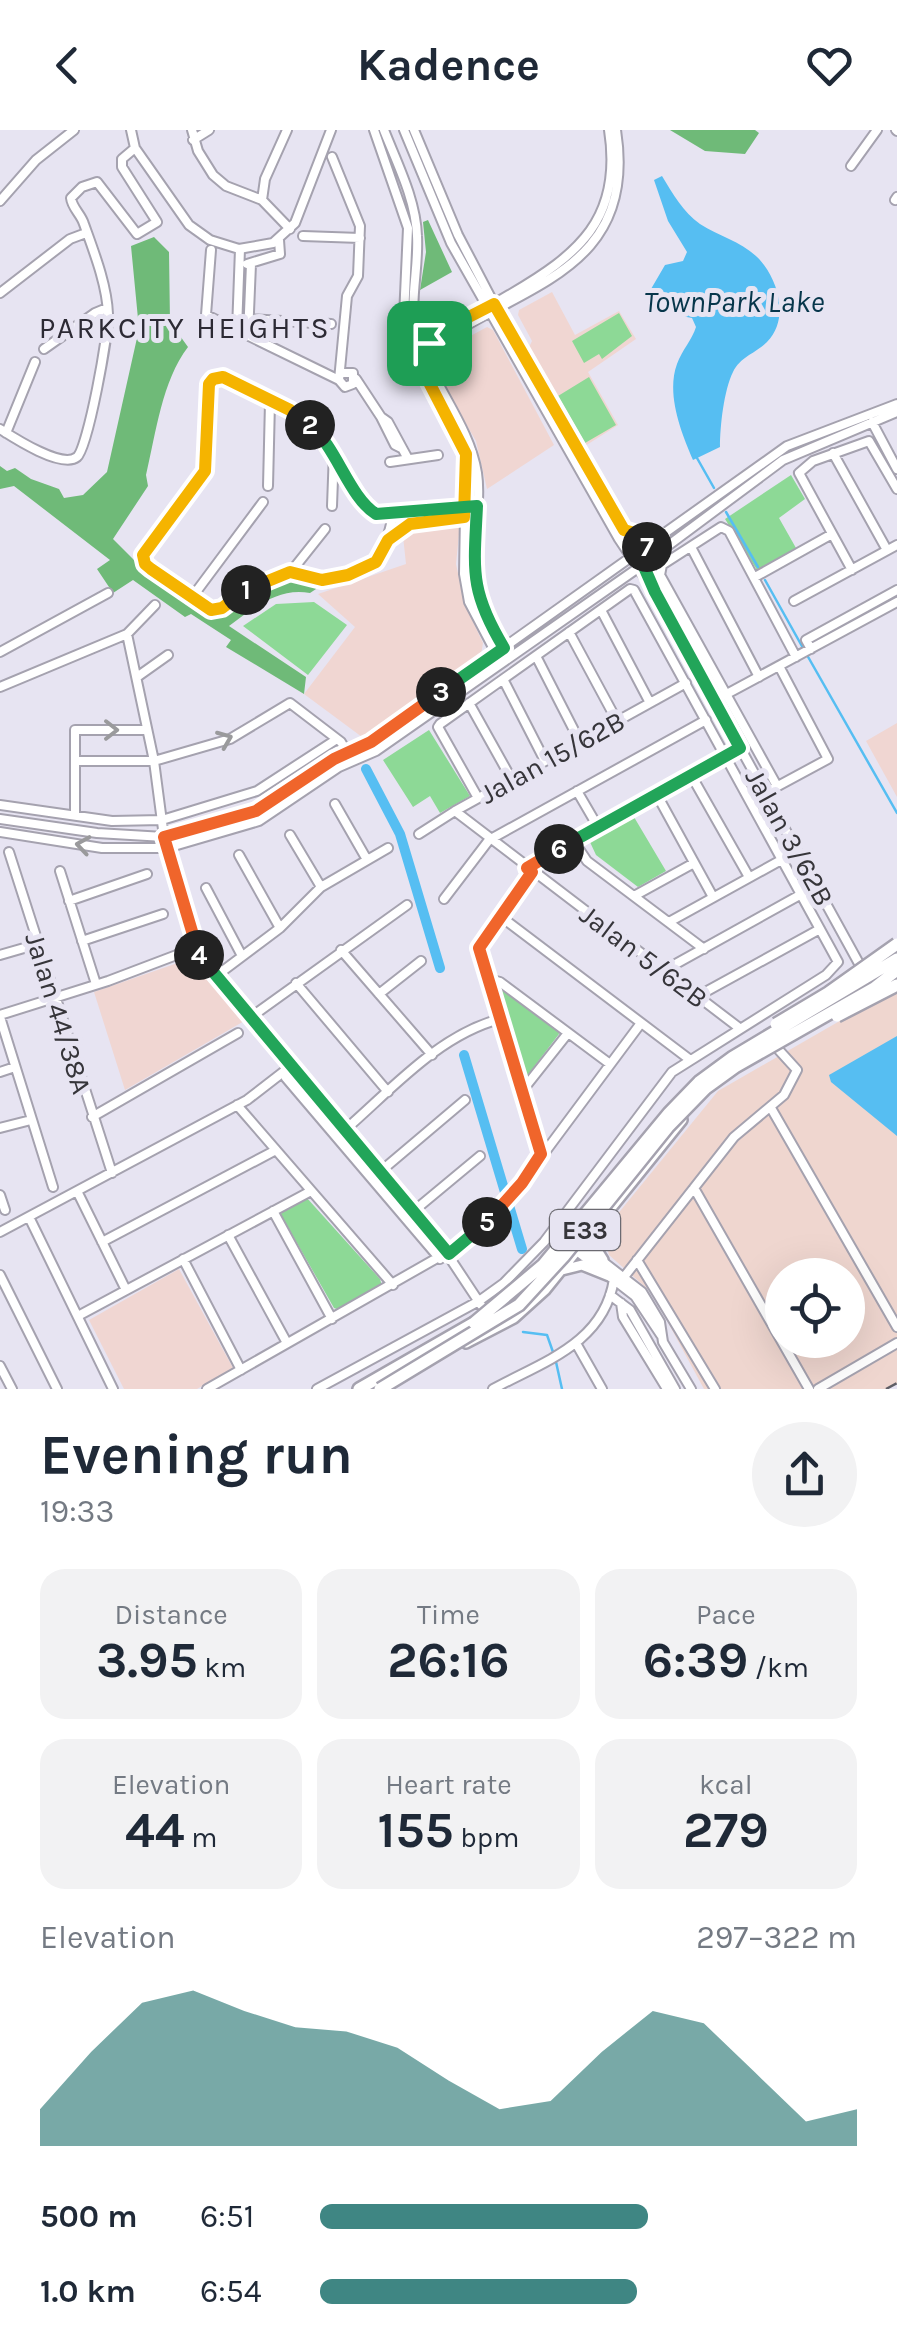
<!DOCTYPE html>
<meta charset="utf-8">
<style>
body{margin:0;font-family:Karla,sans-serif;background:#f2f2f3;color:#1f2937;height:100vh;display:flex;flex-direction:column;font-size:38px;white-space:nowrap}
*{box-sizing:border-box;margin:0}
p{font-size:32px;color:#747a83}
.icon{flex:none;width:55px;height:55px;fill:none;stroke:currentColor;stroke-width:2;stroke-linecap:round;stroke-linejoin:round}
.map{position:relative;height:1259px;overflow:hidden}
.details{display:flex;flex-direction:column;background:#fff;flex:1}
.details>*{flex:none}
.tools{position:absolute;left:765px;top:1128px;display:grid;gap:20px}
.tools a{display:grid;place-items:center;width:100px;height:100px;border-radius:50%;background:#fff;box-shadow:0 10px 40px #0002;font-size:50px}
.pin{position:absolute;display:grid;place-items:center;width:85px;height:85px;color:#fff;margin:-42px;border-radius:20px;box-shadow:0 5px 15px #0006}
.km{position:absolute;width:50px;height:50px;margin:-25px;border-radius:50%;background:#222;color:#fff;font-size:28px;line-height:50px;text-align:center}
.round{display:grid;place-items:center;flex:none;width:105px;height:105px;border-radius:52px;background:#f2f2f3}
.headline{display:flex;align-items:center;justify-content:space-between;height:170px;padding:0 40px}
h1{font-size:55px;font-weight:700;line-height:75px}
.figures{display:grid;grid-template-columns:repeat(3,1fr);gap:15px;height:170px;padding:10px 40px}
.figures div{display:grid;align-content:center;border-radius:25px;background:#f2f2f3;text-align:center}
.figures b{font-size:50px;font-weight:700}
.figures small{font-size:28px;font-weight:400}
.figures p{font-size:28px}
.chart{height:280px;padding:20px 40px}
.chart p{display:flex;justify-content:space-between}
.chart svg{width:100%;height:180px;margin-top:10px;fill:#3f8683;opacity:.7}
ul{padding:0 40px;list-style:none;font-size:32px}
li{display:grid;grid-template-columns:160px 120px 1fr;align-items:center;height:75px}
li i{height:25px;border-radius:12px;background:#3f8683}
header{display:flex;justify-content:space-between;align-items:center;height:130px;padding:0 40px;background:#fff;font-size:45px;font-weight:700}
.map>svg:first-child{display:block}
.industrial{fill:#efd6cf;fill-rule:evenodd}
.education{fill:#f0d6d2}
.green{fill:#8dd996}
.forest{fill:#6fba78}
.water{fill:#56bef2}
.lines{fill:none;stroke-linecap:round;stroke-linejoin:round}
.stream{stroke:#56bef2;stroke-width:2.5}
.river{stroke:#56bef2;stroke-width:10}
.minor-casing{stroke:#a5a2af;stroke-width:12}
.major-casing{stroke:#a5a2af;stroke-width:14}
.highway-casing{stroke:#a5a2af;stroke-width:16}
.minor{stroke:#fff;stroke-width:8}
.major{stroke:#fff;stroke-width:9}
.highway{stroke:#fff;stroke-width:11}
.rail{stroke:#5f5e65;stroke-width:2.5;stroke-dasharray:12 12;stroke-linecap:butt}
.highway-bridge-casing{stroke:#a5a2af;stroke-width:16;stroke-linecap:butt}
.highway-bridge{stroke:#fff;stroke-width:11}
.oneway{stroke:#9a9a9c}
.split-1-casing{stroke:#fff;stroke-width:20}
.split-2-casing{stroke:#fff;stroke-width:20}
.split-3-casing{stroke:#fff;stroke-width:20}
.split-4-casing{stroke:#fff;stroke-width:20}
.split-5-casing{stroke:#fff;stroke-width:20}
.split-6-casing{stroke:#fff;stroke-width:20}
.split-7-casing{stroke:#fff;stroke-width:20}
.split-8-casing{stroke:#fff;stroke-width:20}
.split-1{stroke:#f5b400;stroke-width:12}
.split-2{stroke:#f5b400;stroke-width:12}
.split-3{stroke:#22a559;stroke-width:12}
.split-4{stroke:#f0652b;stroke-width:12}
.split-5{stroke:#22a559;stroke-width:12}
.split-6{stroke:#f0652b;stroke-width:12}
.split-7{stroke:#22a559;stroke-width:12}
.split-8{stroke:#f5b400;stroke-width:12}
.labels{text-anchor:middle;stroke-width:10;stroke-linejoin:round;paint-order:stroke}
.shield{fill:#e7e4f2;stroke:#6b6a71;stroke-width:2.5}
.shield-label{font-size:25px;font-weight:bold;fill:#36353a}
.street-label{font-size:28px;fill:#36353a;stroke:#e7e4f2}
.water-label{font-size:30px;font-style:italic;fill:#07364b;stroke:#e7e4f2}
.neighbourhood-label{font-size:30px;letter-spacing:2.5px;fill:#2c2a34;stroke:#e7e4f2}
</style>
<header><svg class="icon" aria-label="back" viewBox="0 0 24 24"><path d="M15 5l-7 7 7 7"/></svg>Kadence<svg class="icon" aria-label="heart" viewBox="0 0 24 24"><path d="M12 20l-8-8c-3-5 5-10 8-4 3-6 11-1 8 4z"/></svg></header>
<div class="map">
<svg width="897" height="1259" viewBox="0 0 897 1259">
<rect width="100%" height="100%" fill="#e7e4f2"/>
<path class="industrial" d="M897,858V1253L885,1259H704L652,1163L609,1125L603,1102L718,961ZM782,1145H848V1210H782Z"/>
<path class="education" d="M552,162L575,205L619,181L636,209L588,242L618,295L585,316L532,223L529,217L532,211L518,185L519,180Z
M487,197L493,200L554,315L487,359L476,311L428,229Z
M460,394L456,434L465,475L483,513L481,525L362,607L304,564L355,497L318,464L406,434L403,406L414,397Z
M897,593V667L866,611Z
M192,828L246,890L125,960L94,862Z
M179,1139L233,1238L197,1259H124L89,1190Z"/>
<path class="green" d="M619,183L632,206L602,229L599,224L584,233L572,211Z
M589,247L616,295L585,313L558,266Z
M791,345L805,369L779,388L796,418L757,440L725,389Z
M314,472L347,495L308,545L243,496L276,474Z
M429,600L470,666L440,683L430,666L413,677L383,630Z
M634,687L666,741L638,757L596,725L590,712Z
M499,856L558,900L559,904L527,946L523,943Z
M306,1067L380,1149L382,1156L337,1179L334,1178L281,1085L282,1080Z"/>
<path class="forest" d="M670,0H755L759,3L745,24L705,21Z
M428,90L452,142L420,160L426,122L423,92Z
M154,107L169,122L170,192L188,217C162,251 156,303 146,345L148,356L113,409L143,439L211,485L291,449L322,455L310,463C278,457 254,478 229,496L306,547L304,564L226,517L231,510L191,484L185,487L133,450L113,463L97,439L110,430L14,356L0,359V336L7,341L15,338L31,349L59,359L64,368L83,365L107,342L139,199L131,116Z"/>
<path class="water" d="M662,46C673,64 683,82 700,94C722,108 748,113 764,135C780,157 788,190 767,212C755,224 741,226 733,242C724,260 720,296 720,317L693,330C681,302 666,264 677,234C682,220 692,210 696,197L692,188L655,181L649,172L651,159L665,135L683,131L687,122L668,91L654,50Z
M897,906V1006L831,952L829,945Z"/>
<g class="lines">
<path class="stream" d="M697,328L714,358
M726,382L758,437
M765,450L803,518
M807,525L897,683
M523,1202L547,1205L553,1222
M556,1232L562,1259"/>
<path class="river" d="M366,639L400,704L440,838
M464,925L522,1119"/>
<g class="minor-casing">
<path id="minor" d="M131,0L135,18L189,95L210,110L239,119L273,113L295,93L331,0
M192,0L198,21L213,45L226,56L262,70L290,99
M374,0L408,98L404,187L413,214
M384,0C397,33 416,70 417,106C419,141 408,172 417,208
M404,0L451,113L619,409L655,463L862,839
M414,0L458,105L491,168L644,433L655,463
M896,0L897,1
M193,10L209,0
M332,27L360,96L358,146L347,166L339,250L345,257L353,254V243H342
M851,36L877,0
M262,70L265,49L287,0
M895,70L897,67
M0,71L36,30L74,0
M303,106L360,108
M211,120L206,185L339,250
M247,134L280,124L279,110
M0,163L70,109L86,103
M249,189L331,194
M237,200L240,119
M248,206L251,134
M426,209C455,197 482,181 509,165C578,125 623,89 609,0
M44,219L95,183L107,178
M429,219C516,155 639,144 616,0
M418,224L427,250L466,324L464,444L469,472L497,525
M424,224C440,264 470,300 477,343C481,370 474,399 473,427C471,462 488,491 505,520
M218,247L280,275L307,292L334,321L369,380L376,384H393C386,426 368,452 320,449C310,449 299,442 289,443C275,445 250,457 238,465C228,471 223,478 211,480L145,434L143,425L205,341L209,254Z
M356,249L381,287
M872,292L897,339
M0,299C14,308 62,339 77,327C88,318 109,202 108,184C107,155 94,122 84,94C81,84 72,78 71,68L82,57L97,52L137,104L157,92L122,37V29L135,18
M6,303L35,232
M401,318L395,315L381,287L388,292L407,327
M833,323L887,420
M390,332L438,325
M268,356L270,272
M332,376L334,321
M393,384L469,376
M624,399L643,406L658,407
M389,409L410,394L467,387
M691,417L759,547
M852,440L799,343L813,331L869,311L897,359
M290,443L325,399
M755,447L832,404
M193,466L263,372
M794,471L897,415
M601,480L650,573
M569,502L617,591
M127,504L154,631L164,707L195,818L271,914L432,1101L481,1175
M811,519L806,510L897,460
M0,522L108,463
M536,526L580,612
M137,547L168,525
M503,549L545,631
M0,557L127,504L155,475
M723,566L897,472
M469,573L512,650
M75,631H154L230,609L290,573L341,612L347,622
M691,645L749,747
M777,656L660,445L662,435L721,397L729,401L796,527
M577,661L598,697
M765,663L828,629L779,536
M657,665L713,767
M335,674L366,728
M0,675L112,691L162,690L257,661L337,609
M455,681L738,897
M75,684V600H147
M0,689L97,703L164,707L256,681L334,629L371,612L787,316L897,274
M0,702L102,718H167L259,691L339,637L376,621L638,438L783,330L897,282
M419,704L455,681L686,553
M290,705L321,757
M573,710L587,731L704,819
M9,722L112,1043
M239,725L280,798
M527,738L740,618
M60,741L96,854
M532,742L479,818L541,1024
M206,758L242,826
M634,766L694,733
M444,769L489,710L706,590
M69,771L147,744
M500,786L689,929
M669,792L783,729
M82,811L163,784
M341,820L432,925
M0,825L38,814
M663,841L816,756
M216,846L280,798L321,757L388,718
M488,849L500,852L610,934
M296,853L388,962
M379,864L421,831
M698,866L820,799
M0,885L108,851L195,818
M0,887L53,1057
M251,887L407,775
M0,942L15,937
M286,948L440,1129
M522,961L568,903
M237,975L393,1155
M771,978L897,1197
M92,987L238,903
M0,998L31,990
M346,999C392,959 439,905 500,889
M381,1041L465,970
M694,1058L809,1259
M77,1061L126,1160
M0,1065L5,1080
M415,1080L480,1026
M273,1081L332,1189
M29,1087L113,1259
M0,1102L247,970L291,936
M228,1105L287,1213
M102,1112L276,1020
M579,1113L642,1162L660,1192L663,1212L691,1259
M573,1118L635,1166L661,1205
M183,1129L241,1240
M637,1130L715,1259
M0,1145L57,1259
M624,1147L734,1007L784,965L797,940L777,918
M610,1165L630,1180L675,1259
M621,1173L623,1187L667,1259
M78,1186L311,1061
M577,1215L602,1259
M0,1236L12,1259
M207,1259L467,1111L522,1053L641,893
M317,1259L479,1171L504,1153L544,1112L672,942L826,845L838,832L634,460L630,459L440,594L438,597L478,668
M493,1259C542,1232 604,1214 614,1149
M818,1259L897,1213"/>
</g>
<g class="major-casing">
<path id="major" d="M594,1103L593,1114L603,1130
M562,1140L582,1135L612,1147
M485,1190L534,1148
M466,1213L514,1188L545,1160L682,990"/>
</g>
<g class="highway-casing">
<path id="highway" d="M359,1259L474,1193"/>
</g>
<use href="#minor" class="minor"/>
<use href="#major" class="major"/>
<use href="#highway" class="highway"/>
<path class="rail" d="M886,1259L897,1253"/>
<g class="highway-bridge-casing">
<path id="highway-bridge" d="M837,886L897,855
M776,894L828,863L897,814
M474,1193L543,1135L669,983L699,952L733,927L897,829
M380,1259L519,1175L564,1126L668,997L706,958L735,937L874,858L897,840"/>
</g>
<use href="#highway-bridge" class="highway-bridge"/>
</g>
<defs><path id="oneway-chevron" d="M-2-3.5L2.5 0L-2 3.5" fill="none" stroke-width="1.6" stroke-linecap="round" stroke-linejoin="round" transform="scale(2.5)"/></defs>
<g class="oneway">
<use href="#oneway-chevron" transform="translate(111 600)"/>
<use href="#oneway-chevron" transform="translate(225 609) rotate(-22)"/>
<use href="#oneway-chevron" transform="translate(83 715) rotate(-171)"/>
</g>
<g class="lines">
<g class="split-1-casing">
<path id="split-1" d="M246,460L290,442L322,450L348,445L376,432L388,410L410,394L464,387L466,324L418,231V224L427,222L429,213"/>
</g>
<g class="split-2-casing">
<path id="split-2" d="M246,460L222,478L211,480L151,439L145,434L143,425L205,341L209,254L213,249L223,247L290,280L310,295"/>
</g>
<g class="split-3-casing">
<path id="split-3" d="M310,295C337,318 349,367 376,384L477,376C474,440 469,460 504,518L441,562"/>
</g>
<g class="split-4-casing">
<path id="split-4" d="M199,825L164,707L256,681L334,629L371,612L441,562"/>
</g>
<g class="split-5-casing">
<path id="split-5" d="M199,825L449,1124L487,1092"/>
</g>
<g class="split-6-casing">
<path id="split-6" d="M487,1092L522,1053L541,1024L479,818L532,742L527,738L559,719"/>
</g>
<g class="split-7-casing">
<path id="split-7" d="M559,719L740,618L655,462L638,423L647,417"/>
</g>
<g class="split-8-casing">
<path id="split-8" d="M429,213L426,209L494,174L624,400L651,408L660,407L647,417"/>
</g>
<use href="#split-1" class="split-1"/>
<use href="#split-2" class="split-2"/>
<use href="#split-3" class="split-3"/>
<use href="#split-4" class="split-4"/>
<use href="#split-5" class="split-5"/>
<use href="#split-6" class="split-6"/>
<use href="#split-7" class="split-7"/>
<use href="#split-8" class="split-8"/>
</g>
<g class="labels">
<rect class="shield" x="550" y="1080" width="70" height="40" rx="8"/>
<g class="shield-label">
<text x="585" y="1109">E33</text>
</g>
<g class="street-label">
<text transform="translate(552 627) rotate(-29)" y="10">Jalan 15/62B</text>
<text transform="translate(790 707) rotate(61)" y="10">Jalan 3/62B</text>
<text transform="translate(644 826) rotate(37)" y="10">Jalan 5/62B</text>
<text transform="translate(59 883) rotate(73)" y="10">Jalan 44/38A</text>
</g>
<g class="water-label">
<text x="734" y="182">TownPark Lake</text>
</g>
<g class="neighbourhood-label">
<text x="185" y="208">PARKCITY HEIGHTS</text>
</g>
</g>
</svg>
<div class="tools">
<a><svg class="icon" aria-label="locate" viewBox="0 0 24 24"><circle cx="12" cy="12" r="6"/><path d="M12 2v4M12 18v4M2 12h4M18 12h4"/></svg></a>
</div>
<div class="pin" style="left:429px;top:213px;background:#1e9e55"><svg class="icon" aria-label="arrive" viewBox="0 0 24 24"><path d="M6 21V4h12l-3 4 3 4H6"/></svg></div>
<b class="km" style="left:246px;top:460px">1</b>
<b class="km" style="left:310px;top:295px">2</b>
<b class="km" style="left:441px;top:562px">3</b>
<b class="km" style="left:199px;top:825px">4</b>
<b class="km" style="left:487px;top:1092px">5</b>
<b class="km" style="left:559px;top:719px">6</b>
<b class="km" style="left:647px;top:417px">7</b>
</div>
<section class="details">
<div class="headline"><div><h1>Evening run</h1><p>19:33</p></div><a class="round"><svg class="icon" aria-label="share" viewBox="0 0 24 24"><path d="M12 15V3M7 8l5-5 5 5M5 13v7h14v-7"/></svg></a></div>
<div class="figures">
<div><p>Distance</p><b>3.95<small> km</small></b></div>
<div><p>Time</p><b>26:16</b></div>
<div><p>Pace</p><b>6:39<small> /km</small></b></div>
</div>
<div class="figures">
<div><p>Elevation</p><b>44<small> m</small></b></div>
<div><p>Heart rate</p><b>155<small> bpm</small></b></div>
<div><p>kcal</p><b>279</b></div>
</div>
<div class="chart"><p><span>Elevation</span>297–322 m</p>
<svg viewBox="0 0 160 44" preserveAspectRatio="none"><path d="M0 44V35L10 21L20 9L30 6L40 11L50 15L60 16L70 20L80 28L90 35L100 33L110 21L120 11L130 14L140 26L150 38L160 35V44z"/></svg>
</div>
<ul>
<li><b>500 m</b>6:51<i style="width:61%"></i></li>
<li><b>1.0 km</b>6:54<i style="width:59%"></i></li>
</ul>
</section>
